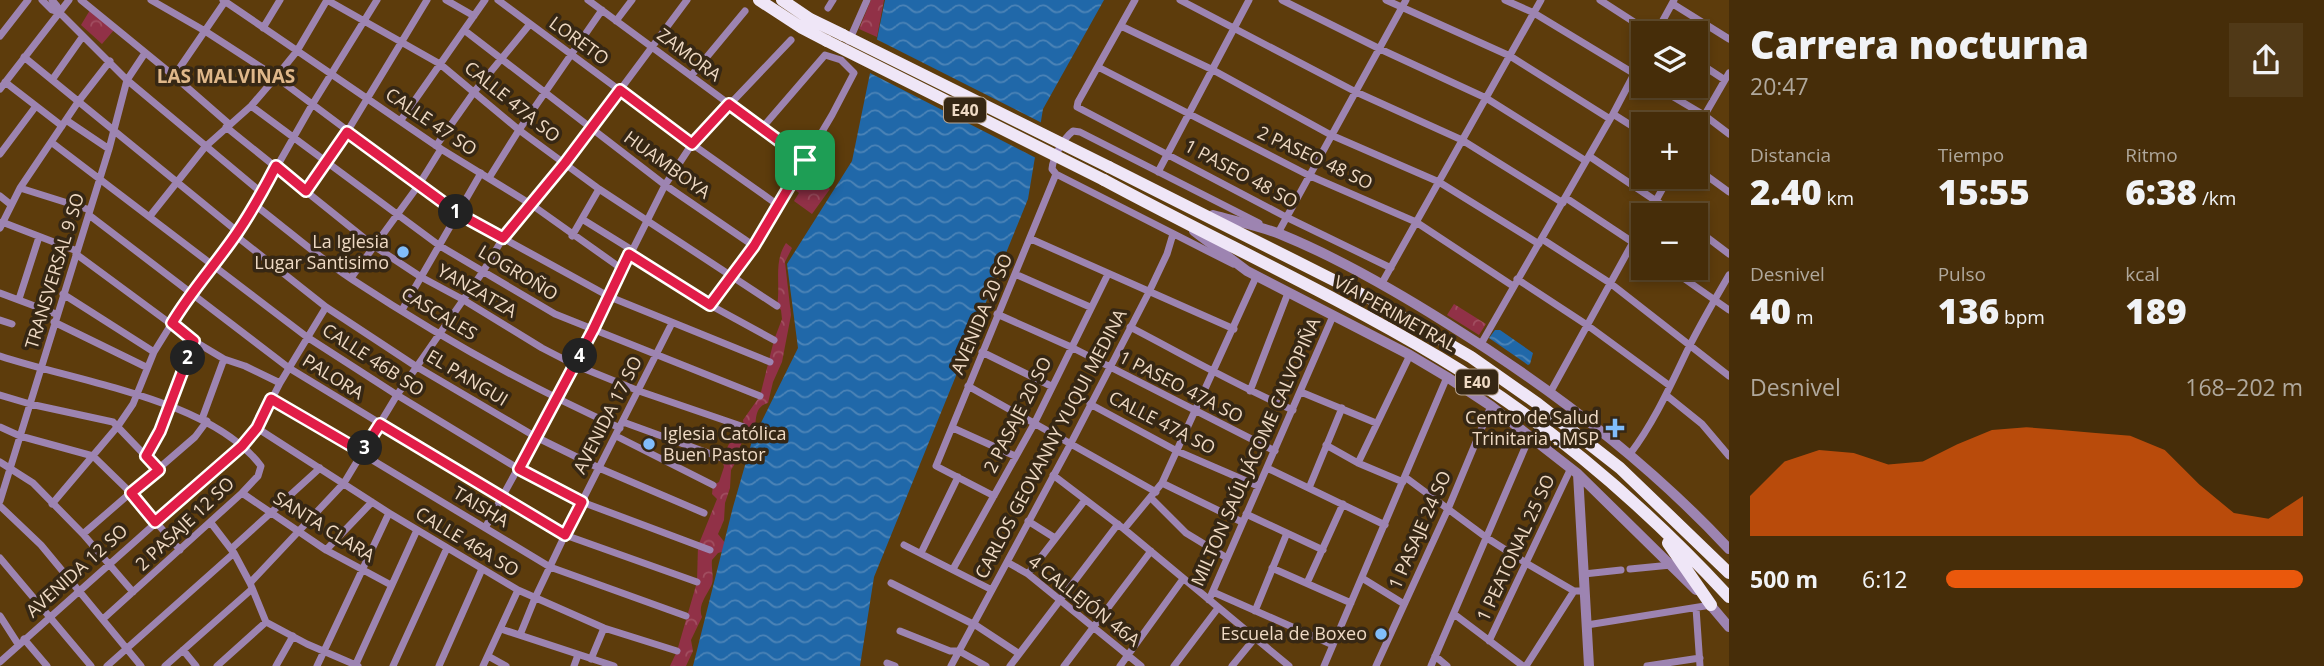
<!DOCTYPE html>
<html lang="es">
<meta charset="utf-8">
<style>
body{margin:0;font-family:"Open Sans",sans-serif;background:#503917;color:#f1f3f6;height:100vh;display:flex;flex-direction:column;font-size:26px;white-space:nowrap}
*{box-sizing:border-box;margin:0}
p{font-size:23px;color:#b0a89c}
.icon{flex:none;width:38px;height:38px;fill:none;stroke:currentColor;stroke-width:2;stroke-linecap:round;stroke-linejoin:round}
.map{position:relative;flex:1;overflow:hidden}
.drawer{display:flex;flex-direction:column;background:#462d09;width:595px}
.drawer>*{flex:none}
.buttons{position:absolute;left:1631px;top:21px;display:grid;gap:14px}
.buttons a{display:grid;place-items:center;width:77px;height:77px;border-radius:0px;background:#462d09;box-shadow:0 4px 10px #0003,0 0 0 2px #5e492a;font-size:35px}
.pin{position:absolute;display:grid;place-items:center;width:60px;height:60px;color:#fff;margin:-30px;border-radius:14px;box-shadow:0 4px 10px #0006}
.km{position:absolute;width:35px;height:35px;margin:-18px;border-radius:50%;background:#222;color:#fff;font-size:19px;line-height:35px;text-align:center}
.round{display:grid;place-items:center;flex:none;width:74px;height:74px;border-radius:0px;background:#503917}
.overview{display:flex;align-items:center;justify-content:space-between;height:119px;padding:0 21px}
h1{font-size:38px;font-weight:800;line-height:52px}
.stats{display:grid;grid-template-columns:repeat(3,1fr);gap:10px;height:119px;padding:7px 21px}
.stats div{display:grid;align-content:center}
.stats b{font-size:35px;font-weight:800}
.stats small{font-size:19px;font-weight:400}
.stats p{font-size:19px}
.chart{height:196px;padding:14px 21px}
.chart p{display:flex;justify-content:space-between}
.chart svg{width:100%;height:126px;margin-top:7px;fill:#ea580c;opacity:.7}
ul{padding:0 21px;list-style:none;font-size:23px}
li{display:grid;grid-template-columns:112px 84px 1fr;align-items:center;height:52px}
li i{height:18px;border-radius:9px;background:#ea580c}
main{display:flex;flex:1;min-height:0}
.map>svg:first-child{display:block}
.forest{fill:url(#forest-crowns)}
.water{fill:url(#water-waves)}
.pier{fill:#5d3c0c}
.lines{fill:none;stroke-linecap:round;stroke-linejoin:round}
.minor{stroke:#9d84b1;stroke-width:7}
.tertiary{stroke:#9d84b1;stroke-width:10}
.trunk{stroke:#efe6f7;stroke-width:12}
.trunk-bridge{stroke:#efe6f7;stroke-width:12}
.route-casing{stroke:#fff;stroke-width:14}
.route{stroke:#e11d48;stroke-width:9}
.poi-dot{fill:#81bdfa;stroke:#362714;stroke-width:2.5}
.labels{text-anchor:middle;stroke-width:7;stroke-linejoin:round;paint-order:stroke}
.shield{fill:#362714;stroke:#b8a48f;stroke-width:2}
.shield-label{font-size:16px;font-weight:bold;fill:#efdac4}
.street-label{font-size:18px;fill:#efdac4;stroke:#362714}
.poi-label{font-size:18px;fill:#efdac4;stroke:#362714;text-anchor:end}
.neighbourhood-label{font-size:19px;font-weight:bold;fill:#e0b88a;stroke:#362714}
</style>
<main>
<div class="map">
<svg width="1729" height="666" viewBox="0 0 1729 666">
<defs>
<pattern id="forest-crowns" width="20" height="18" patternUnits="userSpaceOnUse" patternTransform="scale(1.75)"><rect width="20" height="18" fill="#913147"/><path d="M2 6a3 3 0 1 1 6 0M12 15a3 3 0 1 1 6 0" fill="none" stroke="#a14e60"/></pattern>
<pattern id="water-waves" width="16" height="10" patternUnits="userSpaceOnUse" patternTransform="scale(1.75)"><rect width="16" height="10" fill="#2068a9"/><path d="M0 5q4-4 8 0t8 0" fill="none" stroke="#4c84b7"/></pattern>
</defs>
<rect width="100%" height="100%" fill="#5d3c0c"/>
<path class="forest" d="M871,0H884L877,37L859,29Z
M90,10L114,30L102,44L81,25Z
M807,171L830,189L812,214L794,201L799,193L794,189Z
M786,243L792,248L785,262L791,315L782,362L773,382L768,403C753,407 757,422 754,433L743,440L737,453L740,455L731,470L730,488L725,503L724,520L718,534L726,544L725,551L718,553L712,560C711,567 714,578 712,584C708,594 697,605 702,617L691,640L693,651L686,666H670L677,651L697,582L698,546L717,499L712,494L713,485L719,482L724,467L722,458L736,430L744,427L743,420L760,396L774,340L782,319L781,310L777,306C781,284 773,262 786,243Z
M1454,304L1486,324L1479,335L1447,315Z"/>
<path class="water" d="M885,0H1104L1043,109L1028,199L874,577L860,666H693L733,507L752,441L798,348L787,264L852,161Z
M1495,330H1500L1533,353L1530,364L1528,365L1489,338Z"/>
<path class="pier" d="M874,38L1044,124L1038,159L866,71Z"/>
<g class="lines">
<path class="minor" d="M42,0L52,10L59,12L127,80L262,193
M52,0L57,6L59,12
M81,0L174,76L229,124
M151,0L205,31L276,77L459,214L610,297L770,362
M223,0L441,149L532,205L622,269
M446,0L474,16
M498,0L692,144L778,205
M588,0L805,160
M1135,0L1078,102L1077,107L1286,217L1391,268
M1180,0L1356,92L1462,140L1563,203
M1282,0L1380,49L1486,98L1586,161
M1386,0L1510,56L1610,119
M1505,0L1534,13L1643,79
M1600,0L1651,33
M1673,4L1729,39
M828,8L833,0
M616,21L632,0
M1121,26L1213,70L1331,135L1439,182L1539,244
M263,28L280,0
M464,30L665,185L754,246
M1656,33L1674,0
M0,36L28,0
M849,41L867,0
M24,57L238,232
M1696,61L1725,80
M1098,67L1308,175L1416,222L1513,286
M174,76L226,0
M691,76L745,11
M52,80L83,36
M5,82L62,126
M1655,86L1704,115L1729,134
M0,89L69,0
M251,106L440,246L555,314L760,396
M1613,114L1643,133
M66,120L109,149
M401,120L485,0
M226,127L374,246L421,277L462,299L542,348L575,365L639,391L744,427
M1696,130L1729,73
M51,142L307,337L397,395L519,469L582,502L710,550
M436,146L474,92L530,24
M0,154L36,106
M1589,156L1677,215
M1696,168L1729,192
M1158,172L1249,0
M489,178L519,130L602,10
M20,188L90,210
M306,191L347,132L427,0
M0,196L10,204
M1566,198L1643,249
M255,205C288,230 319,258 353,280C438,336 527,386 620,428
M89,215L289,368L503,498L565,535L697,582
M1648,215L1669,177
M150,216L205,147L251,106L276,77L297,51L327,0L440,64L519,130L599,189L777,306
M582,219L632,250
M2,222L77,251
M0,228L20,188L78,102L110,61
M1696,229L1729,254
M1275,232L1278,233L1406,0
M235,235L326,307L417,367L536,437L599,468L704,513
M572,236L599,189
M1031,239L1234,329
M1542,239L1610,283L1729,376
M76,254L194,341L224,359L245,366L280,383
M629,254L710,305L774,340
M1233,264L1056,174L1052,169C1053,157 1063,139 1073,131L1080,132L1259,223
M1669,268L1729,310
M1015,274L1090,307
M351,278L418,186L441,149
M1517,279L1587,325L1670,386
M1382,283L1541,0
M0,293L56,314
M63,294L154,352
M19,299L39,237
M710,305L754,246L832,115L854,73L841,60L825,55L762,128
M402,310L481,173
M997,314L1071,347L1275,451
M0,320L12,324
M54,322L146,367
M1130,327C1184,355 1237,386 1293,410
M1481,344L1613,114L1643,57
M982,352L1051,386
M0,356C78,382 210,399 261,466L258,476L242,493L103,619
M968,386L1156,492
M1250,391L1288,293
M1551,391L1643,224
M1301,392L1376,423
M0,395L30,404L113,422L159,470
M1666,395L1702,424L1729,456
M271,399L550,567L686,616
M1090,404L1177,451L1258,486
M202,419L224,359
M623,422L722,458
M0,427L20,436L93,456L131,493L180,550
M257,428L389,513L518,590L604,628L677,651
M953,428L1015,456
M616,436L713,485
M1326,445L1358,463L1403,482
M1630,454C1655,421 1671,384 1689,347C1701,323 1715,299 1729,275
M146,456L160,431L194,341
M0,462L33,483L83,534L133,592
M1358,463L1410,355
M1267,468L1385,525
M1053,475L1124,529L1289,666
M1405,477L1487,538L1526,563L1574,591H1585
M1162,483L1242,522
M1309,488L1342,408
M242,493L326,550L391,585
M994,496L936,466L1056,174
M1151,498L1186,533L1227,558
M0,501L109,149L127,80L145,53
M52,504L118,426L133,404L154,352L190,294L235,235L255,205L312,105L377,0
M0,506L41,545L141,666
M1246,514L1323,550
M1028,521L1055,538
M211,523L234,553L250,583L266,622L307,644L358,666
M485,528L575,365L665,185L692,144L791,40
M1124,529L1162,483L1256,277
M83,534L195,437L207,421
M904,545L992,590
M231,549L320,468
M326,550L372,502
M921,553L958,477
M0,558L91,666
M1007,562L1028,574L1141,666
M1272,568L1351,603
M953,569L1034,424L1108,274
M1630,569L1671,565
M1028,574L1085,500
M1584,574L1621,570
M1362,578L1404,604
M250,583L344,483L397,395L484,270L503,238L591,129L687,0
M891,583L977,626L1018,653
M1307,583L1343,504
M1213,592L1333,645
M1209,600L1333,316
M1696,608L1700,666
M1255,611L1287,533
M1454,614L1523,666
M0,616L18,644
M1587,625L1711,605
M501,629L614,666
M900,631L950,651H959L986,666
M520,635L535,598L565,535L672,323
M24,639L47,666
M1489,641L1571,468
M183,650L196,666
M488,656L506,666
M1435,656L1447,666
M591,659L604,628
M0,662L242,446L257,428L280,383L326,307
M887,663L895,666
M107,666L234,553
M165,666L252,589
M217,666L266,622
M276,666L293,636
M317,666L389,513
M355,666L417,530
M393,666L447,548
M439,666L482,569
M483,666L518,590
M574,666L578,655
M951,666L1070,445L1149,292L1167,254L1173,234
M1010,666L1118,524
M1064,666L1151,551
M1120,666L1183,579
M1174,666L1218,608
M1232,666L1255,638
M1324,666L1447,377
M1376,666L1448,509L1491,406
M1431,666L1530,436
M1526,666L1574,591
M1647,666L1700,658"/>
<path class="tertiary" d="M1213,215C1235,221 1259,226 1280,234C1339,258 1394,290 1448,324C1551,388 1646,460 1729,549
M1194,231L1247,271L1410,355L1447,377L1491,406L1578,474L1696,590
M1578,474L1589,666
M1707,601L1729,627"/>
<path class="trunk" d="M759,0L802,28L827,41
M782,0L810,19L843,35
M1109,167L1375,301L1471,357L1538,404L1620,468L1729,573
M1104,180C1215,240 1331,293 1440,358C1547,422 1645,506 1729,597
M1668,543L1711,605"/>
<path class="trunk-bridge" d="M843,35L1109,167
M827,41L1104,180"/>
</g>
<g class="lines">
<g class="route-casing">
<path id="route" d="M620,90L692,144L729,104L805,160L754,246L710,305L629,254L593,330L519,469L582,502L565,535L380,424L362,452L271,399L257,428L242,446L155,522L131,493L159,470L146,456L160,431L194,341L172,323C191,291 216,264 237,233C252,211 264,189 276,166L306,191L347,132L459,214L503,238L565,163Z"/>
</g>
<use href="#route" class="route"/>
</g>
<g class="poi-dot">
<circle cx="403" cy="252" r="7"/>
<path d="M1611.5 417.5h7v7h7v7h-7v7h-7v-7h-7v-7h7z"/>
<circle cx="649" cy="444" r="7"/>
<circle cx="1381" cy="634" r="7"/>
</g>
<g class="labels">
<g class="shield">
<rect x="944" y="97.5" width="42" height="25" rx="5"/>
<rect x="1456" y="369.5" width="42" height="25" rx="5"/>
</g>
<g class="shield-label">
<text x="965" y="116">E40</text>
<text x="1477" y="388">E40</text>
</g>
<g class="street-label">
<text transform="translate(579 41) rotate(36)" y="6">LORETO</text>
<text transform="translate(689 55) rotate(37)" y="6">ZAMORA</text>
<text transform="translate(512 102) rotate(39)" y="6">CALLE 47A SO</text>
<text transform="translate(431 122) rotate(34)" y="6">CALLE 47 SO</text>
<text transform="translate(1315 158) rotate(25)" y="6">2 PASEO 48 SO</text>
<text transform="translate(667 165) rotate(36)" y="6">HUAMBOYA</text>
<text transform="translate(1241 174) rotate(28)" y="6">1 PASEO 48 SO</text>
<text transform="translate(55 271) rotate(-73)" y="6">TRANSVERSAL 9 SO</text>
<text transform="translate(518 273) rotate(31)" y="6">LOGROÑO</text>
<text transform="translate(477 291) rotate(30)" y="6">YANZATZA</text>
<text transform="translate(439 314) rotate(31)" y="6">CASCALES</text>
<text transform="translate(982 314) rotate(-67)" y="6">AVENIDA 20 SO</text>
<text transform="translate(1395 314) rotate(29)" y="6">VÍA PERIMETRAL</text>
<text transform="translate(373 360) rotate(33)" y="6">CALLE 46B SO</text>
<text transform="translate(333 377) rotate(32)" y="6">PALORA</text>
<text transform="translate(467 378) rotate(31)" y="6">EL PANGUI</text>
<text transform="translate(1181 387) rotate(27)" y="6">1 PASEO 47A SO</text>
<text transform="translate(608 415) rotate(-63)" y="6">AVENIDA 17 SO</text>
<text transform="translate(1018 415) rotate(-63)" y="6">2 PASAJE 20 SO</text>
<text transform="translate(1162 423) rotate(27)" y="6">CALLE 47A SO</text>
<text transform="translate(1051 444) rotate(-62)" y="6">CARLOS GEOVANNY YUQUI MEDINA</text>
<text transform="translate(1256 452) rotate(-66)" y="6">MILTON SAÚL JÁCOME CALVOPIÑA</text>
<text transform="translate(481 507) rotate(31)" y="6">TAISHA</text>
<text transform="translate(185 524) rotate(-43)" y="6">2 PASAJE 12 SO</text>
<text transform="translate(324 527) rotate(32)" y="6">SANTA CLARA</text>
<text transform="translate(1420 530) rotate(-66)" y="6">1 PASAJE 24 SO</text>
<text transform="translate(467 542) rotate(31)" y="6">CALLE 46A SO</text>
<text transform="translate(1516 548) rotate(-65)" y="6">1 PEATONAL 25 SO</text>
<text transform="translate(77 571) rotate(-42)" y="6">AVENIDA 12 SO</text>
<text transform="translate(1084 601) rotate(38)" y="6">4 CALLEJÓN 46A</text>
</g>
<g class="poi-label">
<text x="389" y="248">La Iglesia<tspan x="389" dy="21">Lugar Santisimo</tspan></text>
<text x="1599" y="424">Centro de Salud<tspan x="1599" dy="21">Trinitaria . MSP</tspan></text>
<text x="663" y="440" text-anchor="start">Iglesia Católica<tspan x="663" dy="21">Buen Pastor</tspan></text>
<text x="1367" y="640">Escuela de Boxeo</text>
</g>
<g class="neighbourhood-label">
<text x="226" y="83">LAS MALVINAS</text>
</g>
</g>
</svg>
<div class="buttons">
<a><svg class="icon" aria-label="layers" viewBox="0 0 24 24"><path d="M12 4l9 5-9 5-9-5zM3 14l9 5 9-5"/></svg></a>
<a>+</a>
<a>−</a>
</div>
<div class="pin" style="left:805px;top:160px;background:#1e9e55"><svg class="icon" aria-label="arrive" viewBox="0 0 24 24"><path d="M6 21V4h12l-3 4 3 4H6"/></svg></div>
<b class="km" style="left:456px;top:212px">1</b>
<b class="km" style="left:188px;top:358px">2</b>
<b class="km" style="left:365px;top:448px">3</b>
<b class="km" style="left:580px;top:356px">4</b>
</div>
<section class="drawer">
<div class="overview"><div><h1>Carrera nocturna</h1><p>20:47</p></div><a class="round"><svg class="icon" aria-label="share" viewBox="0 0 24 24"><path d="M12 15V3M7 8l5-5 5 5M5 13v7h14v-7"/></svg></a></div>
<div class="stats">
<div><p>Distancia</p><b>2.40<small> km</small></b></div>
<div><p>Tiempo</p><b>15:55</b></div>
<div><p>Ritmo</p><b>6:38<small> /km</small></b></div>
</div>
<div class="stats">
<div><p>Desnivel</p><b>40<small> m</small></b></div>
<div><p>Pulso</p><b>136<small> bpm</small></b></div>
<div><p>kcal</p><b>189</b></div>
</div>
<div class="chart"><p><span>Desnivel</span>168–202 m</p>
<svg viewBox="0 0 160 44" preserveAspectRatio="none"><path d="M0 44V30L10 18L20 14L30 15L40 19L50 18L60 12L70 7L80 6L90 7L100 8L110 9L120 14L130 26L140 36L150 38L160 30V44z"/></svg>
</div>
<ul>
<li><b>500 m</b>6:12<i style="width:100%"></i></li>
</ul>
</section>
</main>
